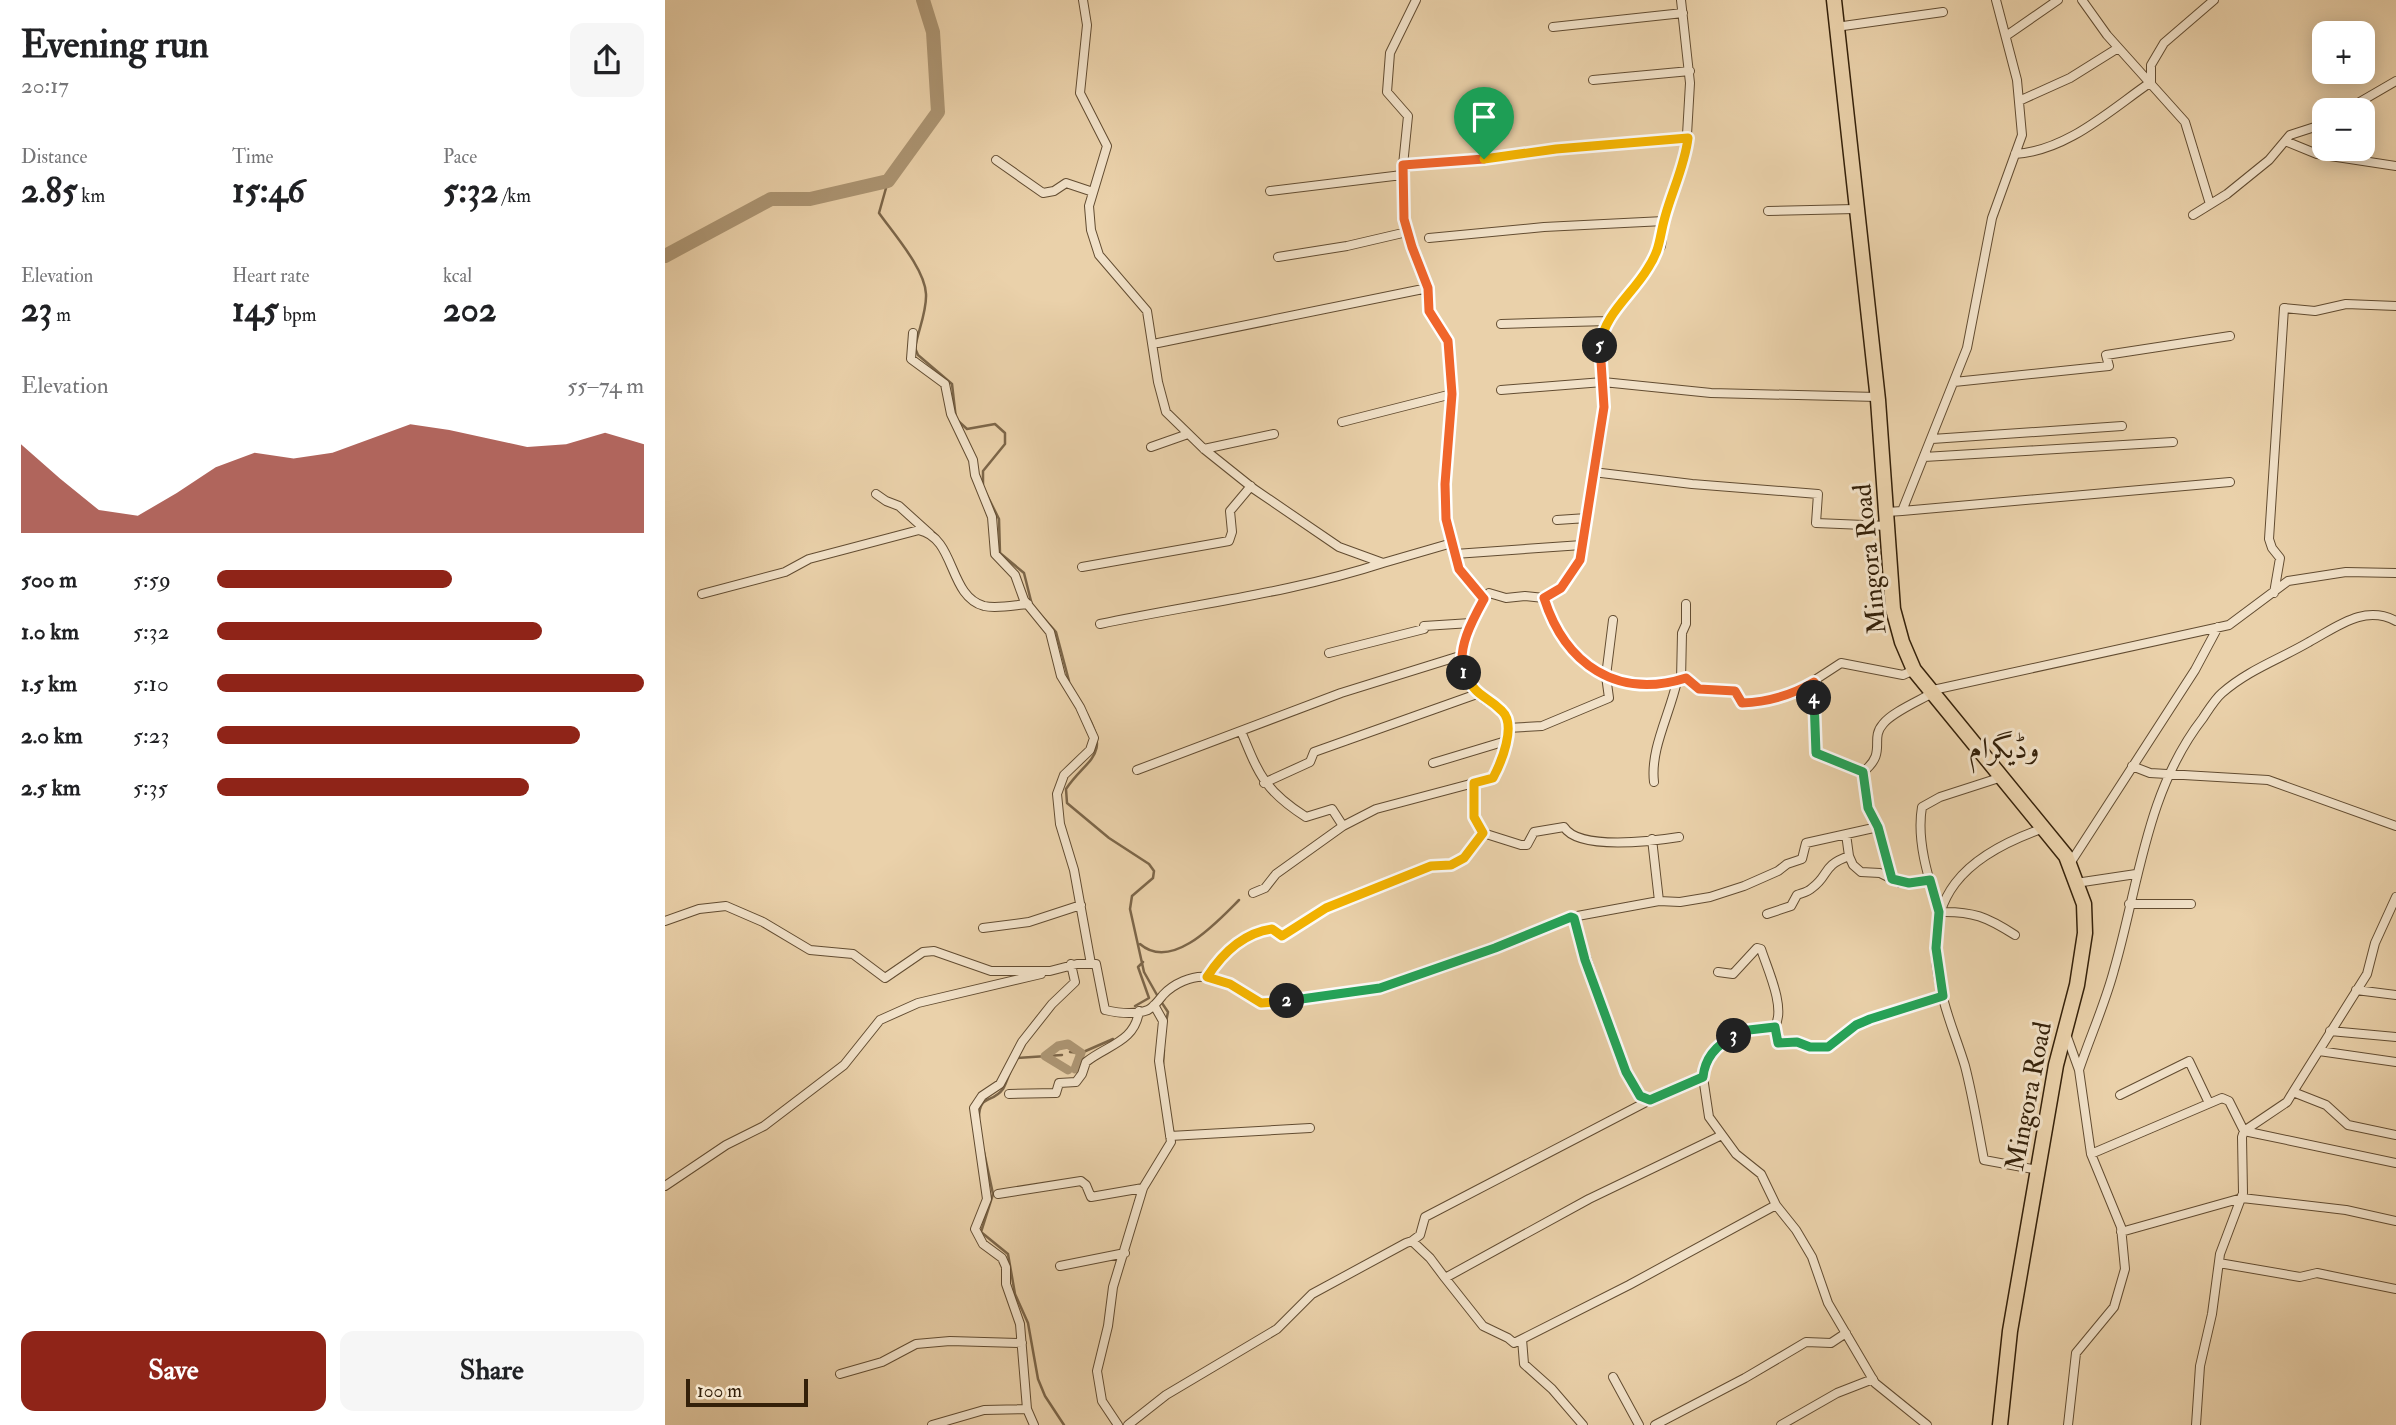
<!DOCTYPE html>
<meta charset="utf-8">
<style>
body{margin:0;font-family:"IM FELL Double Pica",Amiri,serif;background:#f6f6f6;color:#202124;height:100vh;display:flex;flex-direction:column;font-size:26px;white-space:nowrap}
*{box-sizing:border-box;margin:0}
p{font-size:23px;color:#757577}
.icon{flex:none;width:38px;height:38px;fill:none;stroke:currentColor;stroke-width:2;stroke-linecap:round;stroke-linejoin:round}
.map{position:relative;flex:1;overflow:hidden}
.sheet{display:flex;flex-direction:column;background:#fff;width:665px}
.sheet>*{flex:none}
.buttons{position:absolute;left:1647px;top:21px;display:grid;gap:14px}
.buttons a{display:grid;place-items:center;width:63px;height:63px;border-radius:14px;background:#fff;box-shadow:0 4px 18px #0003;font-size:35px}
.scale{position:absolute;left:21px;bottom:18px;width:122px;box-sizing:border-box;padding-left:7px;border:4px solid #342009;border-top:0;font-size:19px;line-height:24px;white-space:nowrap;color:#342009;-webkit-text-stroke:5px #f1e1c8;paint-order:stroke}
.pin{position:absolute;display:grid;place-items:center;width:60px;height:60px;color:#fff;margin:-72px -30px;border-radius:50% 50% 50% 0;rotate:-45deg;box-shadow:0 0 7px #0007}
.pin .icon{rotate:45deg}
.km{position:absolute;width:35px;height:35px;margin:-18px;border-radius:50%;background:#222;color:#fff;font-size:19px;line-height:35px;text-align:center}
.round{display:grid;place-items:center;flex:none;width:74px;height:74px;border-radius:14px;background:#f6f6f6}
.overview{display:flex;align-items:center;justify-content:space-between;height:119px;padding:0 21px}
h1{font-size:38px;font-weight:700;line-height:52px}
.metrics{display:grid;grid-template-columns:repeat(3,1fr);gap:10px;height:119px;padding:7px 21px}
.metrics div{display:grid;align-content:center}
.metrics b{font-size:35px;font-weight:700}
.metrics small{font-size:19px;font-weight:400}
.metrics p{font-size:19px}
.chart{height:196px;padding:14px 21px}
.chart p{display:flex;justify-content:space-between}
.chart svg{width:100%;height:126px;margin-top:7px;fill:#8f2418;opacity:.7}
.cta{display:flex;gap:14px;margin-top:auto;padding:14px 21px}
.cta a{flex:1;height:80px;border-radius:14px;background:#8f2418;color:#fff;font-size:28px;font-weight:700;line-height:80px;text-align:center}
.cta a+a{background:#f6f6f6;color:#202124}
ul{padding:0 21px;list-style:none;font-size:23px}
li{display:grid;grid-template-columns:112px 84px 1fr;align-items:center;height:52px}
li i{height:18px;border-radius:9px;background:#8f2418}
main{display:flex;flex:1;min-height:0}
.map>svg:first-child{display:block}
.lines{fill:none;stroke-linecap:round;stroke-linejoin:round}
.stream{stroke:#7c6649;stroke-width:2.5}
.canal{stroke:#ac9573;stroke-width:9}
.river{stroke:#ac9573;stroke-width:14}
.street-casing{stroke:#624c31;stroke-width:10}
.highway-casing{stroke:#342009;stroke-width:17}
.street{stroke:#f1e1c8;stroke-width:8}
.highway{stroke:#ead1aa;stroke-width:14}
.split-1-casing{stroke:#fff;stroke-width:14}
.split-2-casing{stroke:#fff;stroke-width:14}
.split-3-casing{stroke:#fff;stroke-width:14}
.split-4-casing{stroke:#fff;stroke-width:14}
.split-5-casing{stroke:#fff;stroke-width:14}
.split-6-casing{stroke:#fff;stroke-width:14}
.split-1{stroke:#f0652b;stroke-width:9}
.split-2{stroke:#f5b400;stroke-width:9}
.split-3{stroke:#22a559;stroke-width:9}
.split-4{stroke:#22a559;stroke-width:9}
.split-5{stroke:#f0652b;stroke-width:9}
.split-6{stroke:#f5b400;stroke-width:9}
.labels{text-anchor:middle;stroke-width:6;stroke-linejoin:round;paint-order:stroke}
.street-label{font-size:26px;fill:#342009;stroke:#f1e1c8}
.quarter-label{font-size:30px;fill:#342009;stroke:#f1e1c8}
</style>
<main>
<section class="sheet">
<div class="overview"><div><h1>Evening run</h1><p>20:17</p></div><a class="round"><svg class="icon" aria-label="share" viewBox="0 0 24 24"><path d="M12 15V3M7 8l5-5 5 5M5 13v7h14v-7"/></svg></a></div>
<div class="metrics">
<div><p>Distance</p><b>2.85<small> km</small></b></div>
<div><p>Time</p><b>15:46</b></div>
<div><p>Pace</p><b>5:32<small> /km</small></b></div>
</div>
<div class="metrics">
<div><p>Elevation</p><b>23<small> m</small></b></div>
<div><p>Heart rate</p><b>145<small> bpm</small></b></div>
<div><p>kcal</p><b>202</b></div>
</div>
<div class="chart"><p><span>Elevation</span>55–74 m</p>
<svg viewBox="0 0 160 44" preserveAspectRatio="none"><path d="M0 44V13L10 25L20 36L30 38L40 30L50 21L60 16L70 18L80 16L90 11L100 6L110 8L120 11L130 14L140 13L150 9L160 13V44z"/></svg>
</div>
<ul>
<li><b>500 m</b>5:59<i style="width:55%"></i></li>
<li><b>1.0 km</b>5:32<i style="width:76%"></i></li>
<li><b>1.5 km</b>5:10<i style="width:100%"></i></li>
<li><b>2.0 km</b>5:23<i style="width:85%"></i></li>
<li><b>2.5 km</b>5:35<i style="width:73%"></i></li>
</ul>
<div class="cta"><a>Save</a><a>Share</a></div>
</section>
<div class="map">
<svg width="1731" height="1425" viewBox="0 0 1731 1425">
<rect width="100%" height="100%" fill="#ead1aa"/>
<filter id="stains"><feTurbulence type="fractalNoise" baseFrequency=".00286" numOctaves="4"/><feColorMatrix values="0 0 0 0 .2 0 0 0 0 .09 0 0 0 0 .02 0 0 0 .5 -.17"/></filter>
<radialGradient id="worn" r=".72"><stop offset=".6" stop-color="#630" stop-opacity="0"/><stop offset="1" stop-color="#630" stop-opacity=".3"/></radialGradient>
<g class="lines">
<path class="stream" d="M223,181L214,213C228,233 260,269 261,294C262,311 253,331 250,348L253,355L287,384L291,419L302,429L330,424L340,433V444L318,471V484
M320,491L334,519L335,553L359,573L367,605L391,632L404,681
M422,714C446,757 422,758 401,789L402,803L444,838L484,864L489,871L488,878L467,896L465,909L479,972L492,995
M475,944C507,972 552,922 574,900
M497,1003L503,1012L501,1022
M470,1006L484,998L473,967L478,962
M405,1052L416,1053L448,1039
M351,1060L352,1058L397,1055
M498,1064L499,1050
M314,1118C314,1094 327,1104 338,1089C341,1084 343,1077 345,1072
M319,1152L328,1194L316,1232L343,1254L350,1294L363,1323L373,1379L380,1396L399,1425"/>
<path class="canal" d="M403,1070L380,1056L393,1046L403,1044L416,1053L410,1069"/>
<path class="river" d="M0,256L106,199H145L223,181L273,112L268,32L258,0"/>
<g class="street-casing">
<path id="street" d="M418,0L422,25L415,93L442,146L424,206L426,230L434,255L482,311L493,382L501,412L539,449L589,489L674,547L718,563L787,543
M751,0L725,53L722,92L743,116L737,175L739,219L747,247L763,288L764,311L783,341L787,394L781,484V519L794,569L819,599L824,593L841,598L860,596L879,598L896,588L915,560L939,407L935,350L937,335L943,321L982,270L996,246L999,221L1021,152L1025,83L1016,0
M1417,0L1442,35L1520,122L1545,204
M888,27L1018,13
M1171,27L1278,12
M1341,36L1393,0
M928,80L1025,71
M1354,101L1405,78L1453,48
M1681,110L1731,81
M1620,141L1652,154L1731,166
M1350,154C1402,151 1445,110 1486,82V65L1499,43L1549,0
M331,160L378,193L389,191L401,183L428,192
M739,165L1022,138
M605,191L737,175
M1103,211L1190,209
M1528,215L1562,194L1604,160L1625,135L1659,124
M764,238L879,227L999,221
M613,257L682,246L742,232
M836,324L943,321
M248,333L246,359L280,384L286,414L308,460L310,475L327,517L330,554L350,575L359,600L385,632L396,676L415,707L429,738L425,750L399,775L392,794L395,824L409,870L426,964
M493,343L763,288
M1289,382L1444,366L1441,355L1565,336
M836,390L938,382L1046,393L1212,397
M677,422L787,394
M1267,439L1457,426
M486,447L523,434
M539,449L609,434
M1259,457L1508,442
M928,472L1027,484L1153,494L1151,523L1223,526
M211,494L221,501L234,506L265,534
M1237,511L1565,482
M1222,512L1237,511L1302,348L1327,218L1357,135L1352,80L1331,0
M892,520L922,518
M790,554L917,545
M417,567L564,541L567,532L565,511L586,486
M1609,593L1615,558L1607,548L1604,539L1619,308L1650,311L1681,304L1731,306
M37,594L120,572L144,559L254,530C291,538 283,596 319,606C332,609 350,605 363,604
M879,598C900,664 952,699 1021,679L1034,689L1070,691L1077,703L1096,702L1133,691L1176,663L1238,675L1249,670
M435,624C529,604 626,593 718,563
M664,653L759,629V626L806,623
M1016,680L1017,633L1021,624V604
M1149,682L1151,753L1198,772
M1268,690L1564,625L1623,581L1681,572L1731,573
M842,728L877,726L944,698L941,676L948,620
M576,731C594,775 600,791 641,817L667,809L678,826
M768,763L841,741
M1467,766L1485,773L1603,780L1731,826
M472,770L676,693L798,655
M1337,777L1275,797L1257,807C1251,841 1264,880 1274,912C1308,911 1322,917 1350,935
M989,782C985,749 1005,714 1012,681
M599,783L645,762L649,752L812,694
M818,833L856,845H862L869,832L899,827C914,851 989,841 1014,837
M1181,834L1184,856
M987,839L994,901
M1404,865L1530,670L1553,627
M1227,879L1213,827L1203,808L1198,772C1223,752 1204,740 1218,724C1227,712 1256,700 1269,692
M1411,883L1471,874
M588,893L600,888L611,874L678,826L711,809L809,783
M1464,904H1526
M1102,914L1126,906L1132,895C1137,893 1143,892 1147,888C1165,875 1156,866 1184,856L1188,865L1196,872L1215,873L1235,883L1265,880
M907,917L961,1072L975,1096L985,1100L1038,1077L1044,1117L1071,1154L1096,1174L1111,1205L1131,1230L1147,1257L1163,1303L1210,1383L1262,1425
M0,921L34,909L61,906L98,922L145,950L188,954L220,978L258,952L269,951L326,971H385L412,964H431L440,1010C453,1013 470,1015 483,1010C489,1007 494,1000 498,995C508,984 527,975 542,977C566,980 583,1003 606,1004L715,988L830,948L907,917L994,901L1015,902L1045,897L1079,886L1113,871L1122,864L1137,859L1141,843L1213,827
M318,928L364,922L416,905
M1053,972L1068,974L1092,948L1096,949C1102,968 1121,1008 1110,1026
M542,977C557,954 578,933 607,929L617,936L661,908L766,866L786,865L799,858L818,833L809,817V783L828,778C839,759 848,734 839,712C830,706 819,700 811,693C784,667 805,626 819,599
M1691,990L1731,995
M1665,1031L1731,1037
M1401,1034L1414,1070L1426,1154L1456,1227L1460,1269L1449,1307L1411,1353L1403,1425
M1654,1051L1731,1062
M1414,1070C1425,1037 1440,1004 1449,970C1474,884 1481,791 1538,718C1544,709 1550,699 1557,693C1583,670 1615,659 1644,642C1672,627 1699,604 1731,621
M1038,1077C1043,1040 1078,1031 1110,1026L1113,1043L1132,1042L1145,1047H1163L1191,1025L1205,1019L1278,996
M1628,1092L1661,1105L1683,1125L1731,1135
M344,1094L391,1093L394,1083L411,1082L417,1074L421,1062C442,1045 470,1042 474,1011
M1455,1095L1524,1061L1544,1103
M505,1136L645,1128
M1426,1154L1557,1098L1564,1101L1579,1131L1731,1163
M1373,1170L1319,1160C1313,1129 1308,1097 1300,1066C1292,1039 1280,1013 1275,985C1255,896 1301,855 1379,828
M0,1186L61,1145L99,1126L179,1065L215,1020L253,1003L376,974
M333,1194L416,1181L421,1185L426,1197L478,1188
M1456,1232L1577,1198L1681,1210L1731,1221
M747,1241L755,1235L760,1217L985,1100
M1554,1263L1635,1277L1652,1273L1731,1289
M395,1266L460,1253
M780,1278L818,1326L843,1338L849,1343L857,1339
M175,1374L217,1362L251,1344L285,1341L357,1343
M948,1377L974,1425
M267,1425L319,1410L362,1409
M369,1425L362,1409L355,1324L341,1284V1267L337,1258L318,1244L310,1229L322,1199L309,1108L317,1096L335,1084L357,1042L387,1004L410,982L406,964
M453,1425L437,1401L432,1371L443,1326L448,1287L478,1188L506,1142L494,1061L498,1021L489,1005
M463,1425L501,1395L612,1329L647,1294L741,1243L747,1241L765,1258L780,1278L924,1199L1057,1135
M918,1425L887,1389L859,1364L857,1339L964,1285L1111,1205
M990,1425L1080,1378L1141,1342L1166,1343L1181,1333
M1116,1425L1172,1393L1208,1379
M1531,1425L1535,1366L1547,1314L1555,1254L1578,1193L1577,1137L1579,1131L1622,1102L1628,1092L1702,974L1710,943L1731,897"/>
</g>
<g class="highway-casing">
<path id="highway" d="M1169,0L1213,400L1228,609L1237,642L1249,670L1401,856L1419,904L1420,933L1412,985L1391,1065L1345,1331L1335,1425"/>
</g>
<use href="#street" class="street"/>
<use href="#highway" class="highway"/>
</g>
<g class="lines">
<g class="split-1-casing">
<path id="split-1" d="M799,673C791,649 808,619 819,599L794,569L781,519L780,484L787,394L783,341L764,311L763,288L747,247L739,219L738,165L819,159"/>
</g>
<g class="split-2-casing">
<path id="split-2" d="M622,1001L596,1003L565,984L542,977C557,954 578,933 607,929L617,936L661,908L766,866L786,865L799,858L818,833L809,817V783L828,778C836,763 852,725 837,711C819,693 814,700 799,673"/>
</g>
<g class="split-3-casing">
<path id="split-3" d="M622,1001L715,988L830,948L906,917L909,918L920,960L961,1072L975,1096L985,1100L1038,1077C1040,1058 1051,1045 1069,1036"/>
</g>
<g class="split-4-casing">
<path id="split-4" d="M1069,1036L1084,1030L1110,1027L1113,1043L1132,1042L1145,1047H1163L1191,1025L1205,1019L1278,996L1271,948L1274,912L1265,880L1244,883L1227,879L1213,827L1203,808L1198,772L1151,753L1149,698"/>
</g>
<g class="split-5-casing">
<path id="split-5" d="M935,346L939,407L915,560L896,588L879,598C900,664 952,700 1021,678L1034,689L1070,691L1077,703C1103,702 1127,695 1149,682V698"/>
</g>
<g class="split-6-casing">
<path id="split-6" d="M819,159L891,149L1023,138C1020,165 1007,191 1000,217C994,238 996,248 983,268C967,295 939,314 935,346"/>
</g>
<use href="#split-1" class="split-1"/>
<use href="#split-2" class="split-2"/>
<use href="#split-3" class="split-3"/>
<use href="#split-4" class="split-4"/>
<use href="#split-5" class="split-5"/>
<use href="#split-6" class="split-6"/>
</g>
<g class="labels">
<g class="street-label">
<text transform="translate(1204 559) rotate(-96)" y="9">Mingora Road</text>
<text transform="translate(1363 1096) rotate(-79)" y="9">Mingora Road</text>
</g>
<g class="quarter-label">
<text x="1339" y="758">وڈیگرام</text>
</g>
</g>
<rect width="100%" height="100%" filter="url(#stains)"/>
<rect width="100%" height="100%" fill="url(#worn)"/>
</svg>
<div class="buttons">
<a>+</a>
<a>−</a>
</div>
<div class="scale">100 m</div>
<div class="pin" style="left:819px;top:159px;background:#1e9e55"><svg class="icon" aria-label="arrive" viewBox="0 0 24 24"><path d="M6 21V4h12l-3 4 3 4H6"/></svg></div>
<b class="km" style="left:799px;top:673px">1</b>
<b class="km" style="left:622px;top:1001px">2</b>
<b class="km" style="left:1069px;top:1036px">3</b>
<b class="km" style="left:1149px;top:698px">4</b>
<b class="km" style="left:935px;top:346px">5</b>
</div>
</main>
